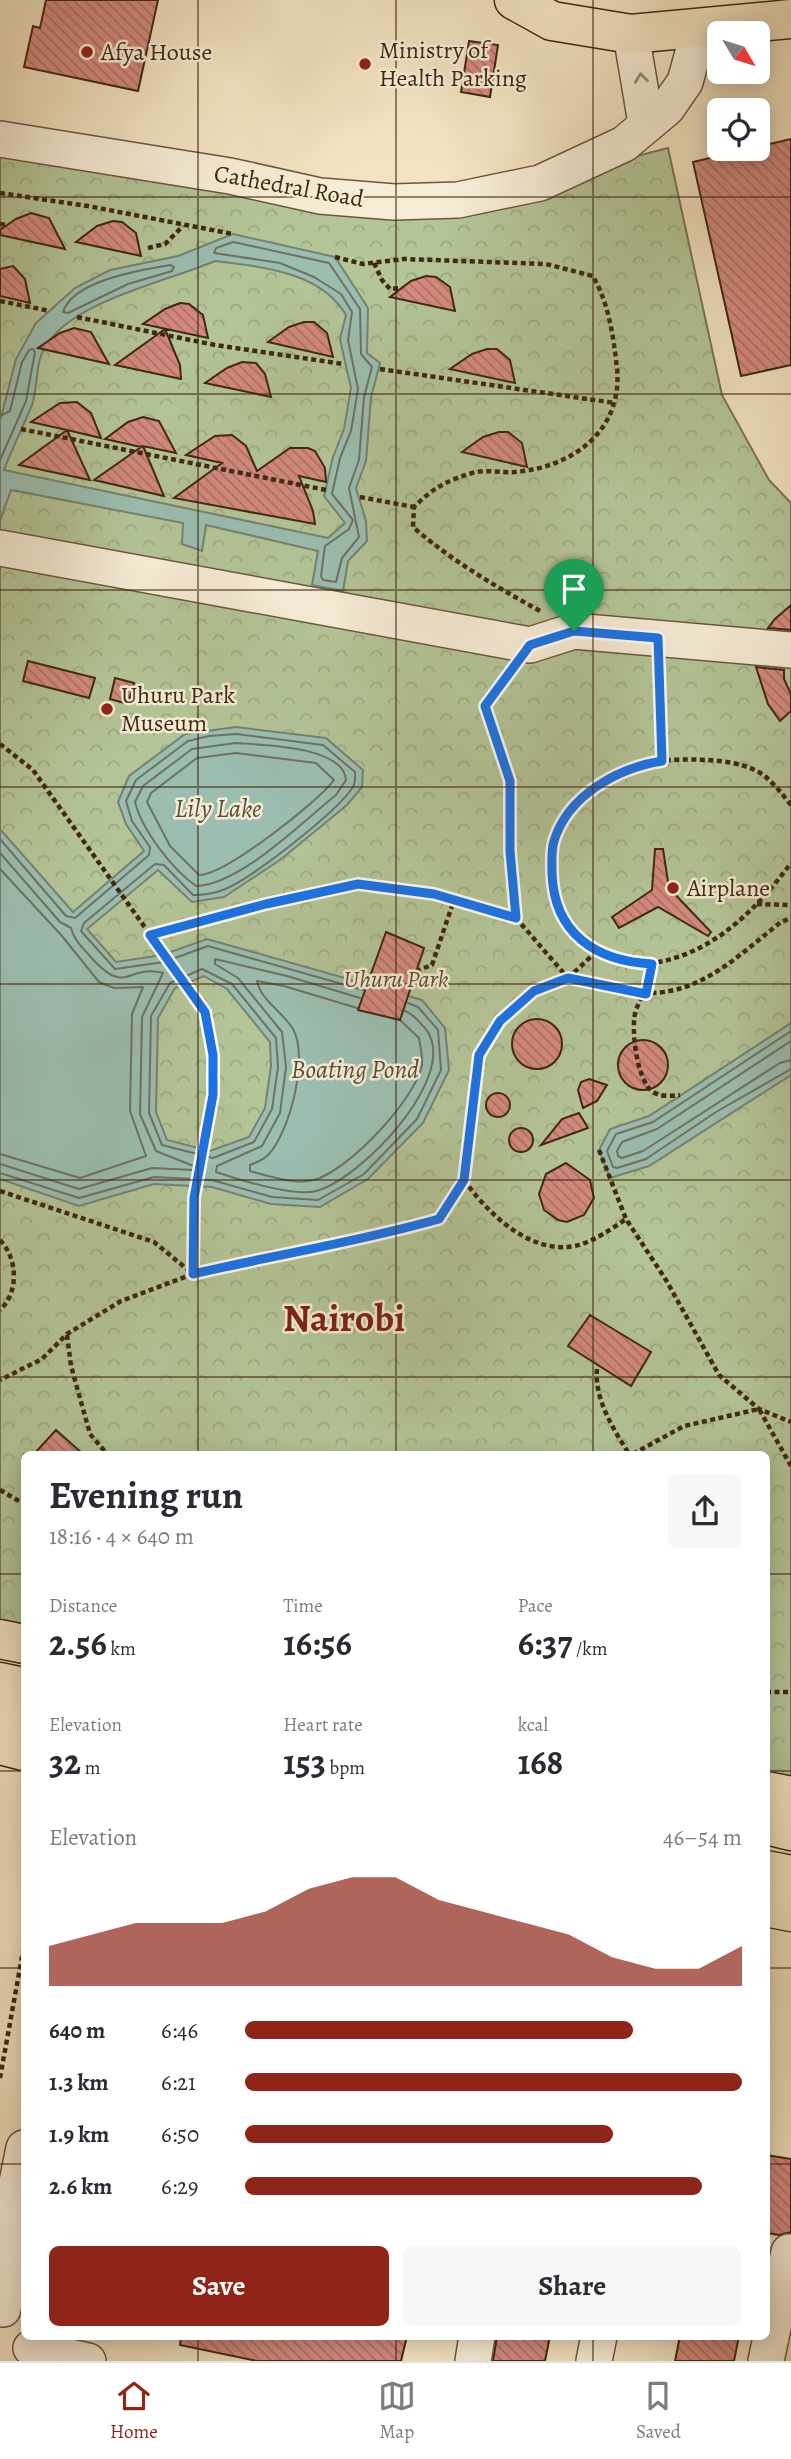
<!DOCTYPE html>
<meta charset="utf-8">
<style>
body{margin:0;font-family:Alegreya,serif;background:#f7f7f7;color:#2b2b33;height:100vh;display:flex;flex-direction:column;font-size:26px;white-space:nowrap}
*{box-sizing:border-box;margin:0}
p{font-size:23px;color:#7c7c81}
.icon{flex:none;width:38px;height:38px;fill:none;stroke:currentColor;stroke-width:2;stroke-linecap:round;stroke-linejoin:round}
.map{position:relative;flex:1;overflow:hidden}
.sheet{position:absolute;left:21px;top:1451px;width:749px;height:889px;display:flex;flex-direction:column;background:#fff;border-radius:10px;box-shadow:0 4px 18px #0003}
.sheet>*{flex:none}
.needle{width:46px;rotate:128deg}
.tools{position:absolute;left:707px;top:21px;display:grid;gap:14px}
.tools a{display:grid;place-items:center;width:63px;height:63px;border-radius:10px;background:#fff;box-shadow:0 4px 18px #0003;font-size:35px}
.pin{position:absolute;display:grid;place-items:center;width:60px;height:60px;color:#fff;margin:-72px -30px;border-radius:50% 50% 50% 0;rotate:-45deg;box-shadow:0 0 7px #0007}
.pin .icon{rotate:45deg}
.round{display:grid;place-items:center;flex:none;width:74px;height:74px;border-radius:10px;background:#f7f7f7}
.overview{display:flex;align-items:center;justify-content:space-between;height:119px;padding:0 28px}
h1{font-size:38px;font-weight:600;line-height:52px}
.metrics{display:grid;grid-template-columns:repeat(3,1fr);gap:10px;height:119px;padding:7px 28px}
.metrics div{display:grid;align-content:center}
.metrics b{font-size:35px;font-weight:600}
.metrics small{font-size:19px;font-weight:400}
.metrics p{font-size:19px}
.chart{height:196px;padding:14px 28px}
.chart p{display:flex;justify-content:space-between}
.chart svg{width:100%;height:126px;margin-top:7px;fill:#8f2418;opacity:.7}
.primary-button{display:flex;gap:14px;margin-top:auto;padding:14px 28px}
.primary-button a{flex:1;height:80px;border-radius:10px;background:#8f2418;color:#fff;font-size:28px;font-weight:600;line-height:80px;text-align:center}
.primary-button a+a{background:#f7f7f7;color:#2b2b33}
ul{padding:0 28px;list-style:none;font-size:23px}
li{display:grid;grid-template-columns:112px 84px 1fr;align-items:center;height:52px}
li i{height:18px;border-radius:9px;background:#8f2418}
.menu{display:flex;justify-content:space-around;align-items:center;height:98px;border-top:2px solid #e1e1e2;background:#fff;font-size:19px;color:#7c7c81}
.menu a{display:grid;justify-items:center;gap:4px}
.menu .selected{color:#8f2418}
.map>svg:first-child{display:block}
.park{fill:url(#park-crowns);stroke:#7a7656;stroke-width:2}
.water{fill:#9bbeb1;stroke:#768272;stroke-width:2;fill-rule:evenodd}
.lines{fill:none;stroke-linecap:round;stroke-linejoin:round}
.shore{stroke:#6d7262;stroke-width:2}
.building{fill:url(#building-back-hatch);stroke:#3f2713;stroke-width:2}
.minor-casing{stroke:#6c563f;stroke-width:38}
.major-casing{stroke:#3f2713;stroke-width:41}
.highway-casing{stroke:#3f2713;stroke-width:41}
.path{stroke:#3f2713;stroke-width:4.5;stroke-dasharray:5 3.5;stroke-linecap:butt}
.minor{stroke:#f7edd7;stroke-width:35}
.major{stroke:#f3e3c2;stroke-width:38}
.highway{stroke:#f3e3c2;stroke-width:38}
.oneway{stroke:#9b8a75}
.route-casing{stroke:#fff;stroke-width:14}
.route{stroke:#1a73e8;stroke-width:9}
.grid{fill:none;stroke:#3f2713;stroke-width:2;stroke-opacity:0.55}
.poi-dot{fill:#8f2418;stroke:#f7edd7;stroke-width:2.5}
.labels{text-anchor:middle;stroke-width:5;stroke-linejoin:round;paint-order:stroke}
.poi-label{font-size:24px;fill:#3f2713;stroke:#f7edd7;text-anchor:start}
.street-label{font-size:24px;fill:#3f2713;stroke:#f7edd7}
.park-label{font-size:24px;font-style:italic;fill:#5c4e34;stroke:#f7edd7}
.water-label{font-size:26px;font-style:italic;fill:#564d3a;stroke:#f7edd7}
.town-label{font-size:38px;font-weight:bold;fill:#7a1f14;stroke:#f7edd7}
</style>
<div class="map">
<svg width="791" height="2361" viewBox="0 0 791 2361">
<defs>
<pattern id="park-crowns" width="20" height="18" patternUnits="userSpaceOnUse" patternTransform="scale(1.75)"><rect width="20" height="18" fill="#b4c598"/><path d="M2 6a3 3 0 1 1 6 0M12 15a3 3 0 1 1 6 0" fill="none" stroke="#9ca982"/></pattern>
<pattern id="building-back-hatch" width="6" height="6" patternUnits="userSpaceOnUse" patternTransform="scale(1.75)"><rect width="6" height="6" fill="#d48a7f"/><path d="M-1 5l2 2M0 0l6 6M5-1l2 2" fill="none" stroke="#ad7167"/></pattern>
</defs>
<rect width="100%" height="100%" fill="#f3e3c2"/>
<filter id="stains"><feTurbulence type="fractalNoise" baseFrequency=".00286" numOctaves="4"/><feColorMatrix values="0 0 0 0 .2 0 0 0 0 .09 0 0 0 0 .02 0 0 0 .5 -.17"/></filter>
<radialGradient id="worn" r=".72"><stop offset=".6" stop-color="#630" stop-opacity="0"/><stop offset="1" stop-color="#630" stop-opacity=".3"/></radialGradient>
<path class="park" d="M0,140L394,202L522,186L668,148L722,395L769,480L791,503V1798L767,1794L766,1454H24V1645L0,1640Z"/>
<path class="water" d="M233,234L335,257L368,308L367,353L380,363L371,398L366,461L356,488L366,521L367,541L348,561L343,591L312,585L318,551L206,525L202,551L182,544L183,523L11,490L0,521V421L16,359L36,323L75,288L110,270L178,256ZM215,261C261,267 320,271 346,315L340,339L351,388L344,429L333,457L324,496L345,523L328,538L4,470C12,448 23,427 32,405C38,387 35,364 45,347C72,301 166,282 215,261Z
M236,727L326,738L363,770L362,787L347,805L280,860L224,897L192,902L158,870L87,929L116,962L162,955L207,939L422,1000L445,1028L449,1070L423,1123L368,1179L320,1207L271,1204L212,1187L154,1184L79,1206L0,1179V829L73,912L144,851L126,824L118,802L129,776L185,734ZM204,976L227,989L270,1042L271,1066L265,1108L249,1137L210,1151L167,1140L156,1112L158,1018L175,988Z
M791,1023V1075L649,1166L610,1178L599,1150L610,1129L649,1116Z"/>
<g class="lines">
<path class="shore" d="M233,242L329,263L360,309L361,354L372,367L364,397L359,460L349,488L359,537L342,558L336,582L323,580L321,576L325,546L349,529L353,520L332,494L340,458L351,431L358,389L348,340L352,312L341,294L314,277L280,263L214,253L216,248Z
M170,265L174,267L172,271L128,284L68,313L63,312C73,280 142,270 170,265Z
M0,416L10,411L22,362L29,350L33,349L35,352L26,401L0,460
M236,743C262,745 344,746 346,780L336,795C302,822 240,885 196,886C172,869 142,830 135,802L143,786L192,749Z
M236,753L316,763L334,780C318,802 225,875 199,875L170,846L147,802L151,793L197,758Z
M0,839L66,916L75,918L149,855L150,847L132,821L126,801L136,780L188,741L209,736L236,734L323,745L355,772C355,778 356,782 353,787C337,812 248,882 220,891C211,894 202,895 193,895L164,865L155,864L84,923L81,931L115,969L164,962L208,946L363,990
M0,853L60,922L71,928C74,940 82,947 89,955C127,999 127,963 163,973L142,1017L140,1114L156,1151L196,1167L193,1170L152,1168L79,1189L0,1164
M0,869L62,936L99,982L114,988L143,987L132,1014L130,1111L146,1156L80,1178L0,1154
M202,969L232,984L276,1038L278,1067L272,1109L254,1142L213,1158L162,1145L149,1113L151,1016L170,983Z
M360,998L287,976L215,959V964L238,978L282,1032L286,1067L280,1113L262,1146L217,1166L216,1172C240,1180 293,1197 316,1191C360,1180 463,1074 425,1028C418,1021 414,1014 405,1011
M357,1008L284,986L257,981C261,1001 283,1012 293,1029C309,1057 290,1131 269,1154C264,1160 257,1162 250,1165V1171C268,1176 295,1185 314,1180C348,1171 415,1100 422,1065C423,1057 420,1046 419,1038L401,1021
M791,1031L653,1122L616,1134L607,1151L613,1167L617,1168L646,1159L716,1112L791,1069
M791,1041L657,1129L622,1142L617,1151L618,1156L622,1158L643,1151L780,1063L791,1060
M0,1173L79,1198L154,1177L212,1180L272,1197L318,1200L364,1174L417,1119L441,1070L438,1030L418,1007L408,1003"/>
</g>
<path class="building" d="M46,0H158L138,91L24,67L33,26L40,28Z
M469,41L498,45L490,97L461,92Z
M791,139V365L741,376L693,162Z
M31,213L49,218L65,249L0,235V230L16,219Z
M113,221L122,222L136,233L141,256L76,242L97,226Z
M13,266L25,279L30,303L0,296V269Z
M426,276L436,277L450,287L455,311L390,297L411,281Z
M180,303L189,304L203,315L208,338L143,324L165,309Z
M304,322H314L327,333L333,357L268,342L289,327Z
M74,328L91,332L109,364L38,348L60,333Z
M165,329L180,365L181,379L115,365Z
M487,349H497L510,360L515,383L450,369L472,354Z
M242,362L256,363L265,374L271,397L205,383L227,368Z
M77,402L91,413L101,438L67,430L90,480L19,465L67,430L31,422L60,403Z
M143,417L159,421L176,453L143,446L164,496L94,480L141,447L105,439L128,422Z
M499,432H508L522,443L527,467L462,452L483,437Z
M232,435L246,446L257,471L290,448H308L315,451L325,468L326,482L299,476L313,511L315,524L174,498L222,463L186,455L215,436Z
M791,605V630L768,628L775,619Z
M28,661L95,678L89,698L23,681Z
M756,667L784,670V679L791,694V711L780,721L768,704Z
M115,678L134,683L128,704L110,699Z
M655,849H663L669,888L711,932L708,936L658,907L619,928L612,917L652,890Z
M386,932L424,948L400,1020L358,1010Z
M512 1044a25 25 0 1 1 50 0a25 25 0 1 1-50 0Z
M618 1065a25 25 0 1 1 50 0a25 25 0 1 1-50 0Z
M589,1079L607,1085L597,1101L583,1108L578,1090L581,1082Z
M486 1105a12 12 0 1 1 24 0a12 12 0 1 1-24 0Z
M579,1113L588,1128L541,1145L562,1119Z
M509 1140a12 12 0 1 1 24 0a12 12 0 1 1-24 0Z
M566,1163L590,1180L594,1198L584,1215L567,1222L558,1220L544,1210L539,1194L546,1174Z
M590,1315L651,1352L631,1386L568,1346Z
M56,1430L83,1454H34Z
M766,2155L791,2159V2232L779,2235L766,2233Z
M181,2336H407L401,2361H257L180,2345Z
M497,2336H550L545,2361H493Z
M680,2336H739L734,2361H675Z"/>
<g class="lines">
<g class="minor-casing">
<path id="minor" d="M631,34L646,123
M0,139L230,176L320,196L394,202L458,200L540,183L624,144L667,108L685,82L700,27
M0,548L530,645L574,631L791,650
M0,2233L10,2217L24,2148
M3,2309L16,2228L10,2217
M31,2348L88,2361
M473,2361L477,2336
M594,2361L599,2336
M766,2361L789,2252"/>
</g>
<g class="major-casing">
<path id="major" d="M514,0L552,21L631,34L791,19"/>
</g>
<g class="highway-casing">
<path id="highway" d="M0,1639L24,1644
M0,1682L24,1687
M0,1713L24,1718
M0,1745L24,1751
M766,1791L791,1796
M766,1825L791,1831
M766,1870L791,1875
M766,1907L791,1912"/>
</g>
<path class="path" d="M0,193L88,206L233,234
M0,224L7,225
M148,248L165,244L183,226
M335,257L363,264L404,259L546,264L593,276C609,305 613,334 617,368C623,430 574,467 515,472C501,473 486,469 472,473C446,481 433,488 414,507L413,527C452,561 495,586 540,611
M374,263L382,280L390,289L402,288
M0,301L50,311
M77,317L215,345L343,364
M380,369L615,403
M21,429L326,490
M360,497L414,507
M659,667L662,761
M0,744L33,770L205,1012L213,1055V1095L194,1198L193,1274C274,1255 358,1242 439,1219L464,1179L479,1055L500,1021L534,991L568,978L516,918L510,851V781L486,706L511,671
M791,805C783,795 775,785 766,777C743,758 697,759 668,760C636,761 606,775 584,798C573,810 558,826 554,841C536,903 588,973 653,963C713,954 757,909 791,863
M757,904L791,905
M150,935L266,904L358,884L434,894L516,918
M652,964C648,985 643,992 636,1010C630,1027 637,1082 653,1092C661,1097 671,1096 680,1095
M416,971L432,965L454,900
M568,978C593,982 621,993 647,993C702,994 740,954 781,922L791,918
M568,978L597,951
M599,1150L626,1219L666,1280L719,1375L759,1409L791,1422
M464,1180C487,1212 525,1250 568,1247C589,1245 610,1230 626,1219
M0,1191L154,1242L193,1274L121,1301L67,1334L42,1359L0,1380
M0,1240C18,1259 19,1292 0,1310
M67,1335L71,1366L90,1434L107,1454
M597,1369C594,1399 614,1430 629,1454
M633,1454L684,1426L759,1409L791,1466
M0,1490L24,1504
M766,1692H791
M0,2078L24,1946"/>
<use href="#minor" class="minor"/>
<use href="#major" class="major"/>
<use href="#highway" class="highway"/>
</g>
<defs><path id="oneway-chevron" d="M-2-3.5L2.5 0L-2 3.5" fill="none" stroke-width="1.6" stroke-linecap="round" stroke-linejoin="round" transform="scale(1.75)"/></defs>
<use class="oneway" href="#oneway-chevron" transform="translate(641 78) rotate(-97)"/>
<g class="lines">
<g class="route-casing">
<path id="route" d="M574,631L658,638L662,761C618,768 568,795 554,841C551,850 552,863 552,873C554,934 596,961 652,964L646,994L568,978L534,991L500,1021L479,1055L464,1180L439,1219C358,1242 274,1255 193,1274L194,1198L213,1095V1055L205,1012L150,935L266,904L358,884L434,894L516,918L510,851V781L485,706L530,645Z"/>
</g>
<use href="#route" class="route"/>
</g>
<path class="grid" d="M198,0V1454M396,0V1454M593,0V1454M0,197H791M0,394H791M0,590H791M0,787H791M0,984H791M0,1180H791M0,1377H791M0,1574H24M766,1574H791M0,1771H24M766,1771H791M0,1968H24M766,1968H791M0,2164H24M766,2164H791M198,2336V2361M396,2336V2361M593,2336V2361"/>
<g class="poi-dot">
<circle cx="87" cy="52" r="7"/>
<circle cx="365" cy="64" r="7"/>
<circle cx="107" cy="709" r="7"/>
<circle cx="673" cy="888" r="7"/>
</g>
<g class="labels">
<g class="poi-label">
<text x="379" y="58">Ministry of<tspan x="379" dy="28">Health Parking</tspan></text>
<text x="101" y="60">Afya House</text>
<text x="121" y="703">Uhuru Park<tspan x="121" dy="28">Museum</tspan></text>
<text x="687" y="896">Airplane</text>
</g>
<g class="street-label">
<text transform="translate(289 186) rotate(10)" y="8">Cathedral Road</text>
</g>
<g class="park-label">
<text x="396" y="987">Uhuru Park</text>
</g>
<g class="water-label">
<text x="218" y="817">Lily Lake</text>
<text x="355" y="1078">Boating Pond</text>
</g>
<g class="town-label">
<text x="344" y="1331">Nairobi</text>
</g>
</g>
<rect width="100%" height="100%" filter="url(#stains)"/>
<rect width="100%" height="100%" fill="url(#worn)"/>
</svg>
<div class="tools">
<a><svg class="needle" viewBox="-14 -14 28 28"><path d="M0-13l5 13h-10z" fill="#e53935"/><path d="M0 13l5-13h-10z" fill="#7c7c81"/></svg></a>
<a><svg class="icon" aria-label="locate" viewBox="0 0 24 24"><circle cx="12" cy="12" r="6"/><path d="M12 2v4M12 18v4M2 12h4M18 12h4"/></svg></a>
</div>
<div class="pin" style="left:574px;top:631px;background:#1e9e55"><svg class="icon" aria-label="arrive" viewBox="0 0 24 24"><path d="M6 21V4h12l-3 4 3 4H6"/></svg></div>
<section class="sheet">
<div class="overview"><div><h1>Evening run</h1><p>18:16 · 4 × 640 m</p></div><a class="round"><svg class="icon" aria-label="share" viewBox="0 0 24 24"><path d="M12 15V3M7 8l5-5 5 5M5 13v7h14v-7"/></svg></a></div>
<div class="metrics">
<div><p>Distance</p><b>2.56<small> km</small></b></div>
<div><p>Time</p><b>16:56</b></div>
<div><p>Pace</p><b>6:37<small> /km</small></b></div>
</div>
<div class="metrics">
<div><p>Elevation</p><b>32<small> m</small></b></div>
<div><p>Heart rate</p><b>153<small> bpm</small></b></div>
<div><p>kcal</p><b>168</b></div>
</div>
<div class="chart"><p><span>Elevation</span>46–54 m</p>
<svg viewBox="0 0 160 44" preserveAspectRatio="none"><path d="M0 44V30L10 26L20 22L30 22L40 22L50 18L60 10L70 6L80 6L90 14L100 18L110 22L120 26L130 34L140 38L150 38L160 30V44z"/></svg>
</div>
<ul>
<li><b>640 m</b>6:46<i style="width:78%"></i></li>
<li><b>1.3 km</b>6:21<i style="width:100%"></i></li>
<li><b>1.9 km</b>6:50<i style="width:74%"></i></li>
<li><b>2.6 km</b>6:29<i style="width:92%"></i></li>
</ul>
<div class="primary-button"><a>Save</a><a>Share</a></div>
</section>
</div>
<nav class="menu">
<a class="selected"><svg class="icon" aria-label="home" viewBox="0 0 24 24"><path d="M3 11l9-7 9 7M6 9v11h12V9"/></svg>Home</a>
<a><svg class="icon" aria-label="map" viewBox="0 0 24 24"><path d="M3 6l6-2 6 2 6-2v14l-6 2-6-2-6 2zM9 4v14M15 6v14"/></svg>Map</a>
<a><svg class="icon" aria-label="saved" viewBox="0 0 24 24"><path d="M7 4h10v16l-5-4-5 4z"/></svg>Saved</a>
</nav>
